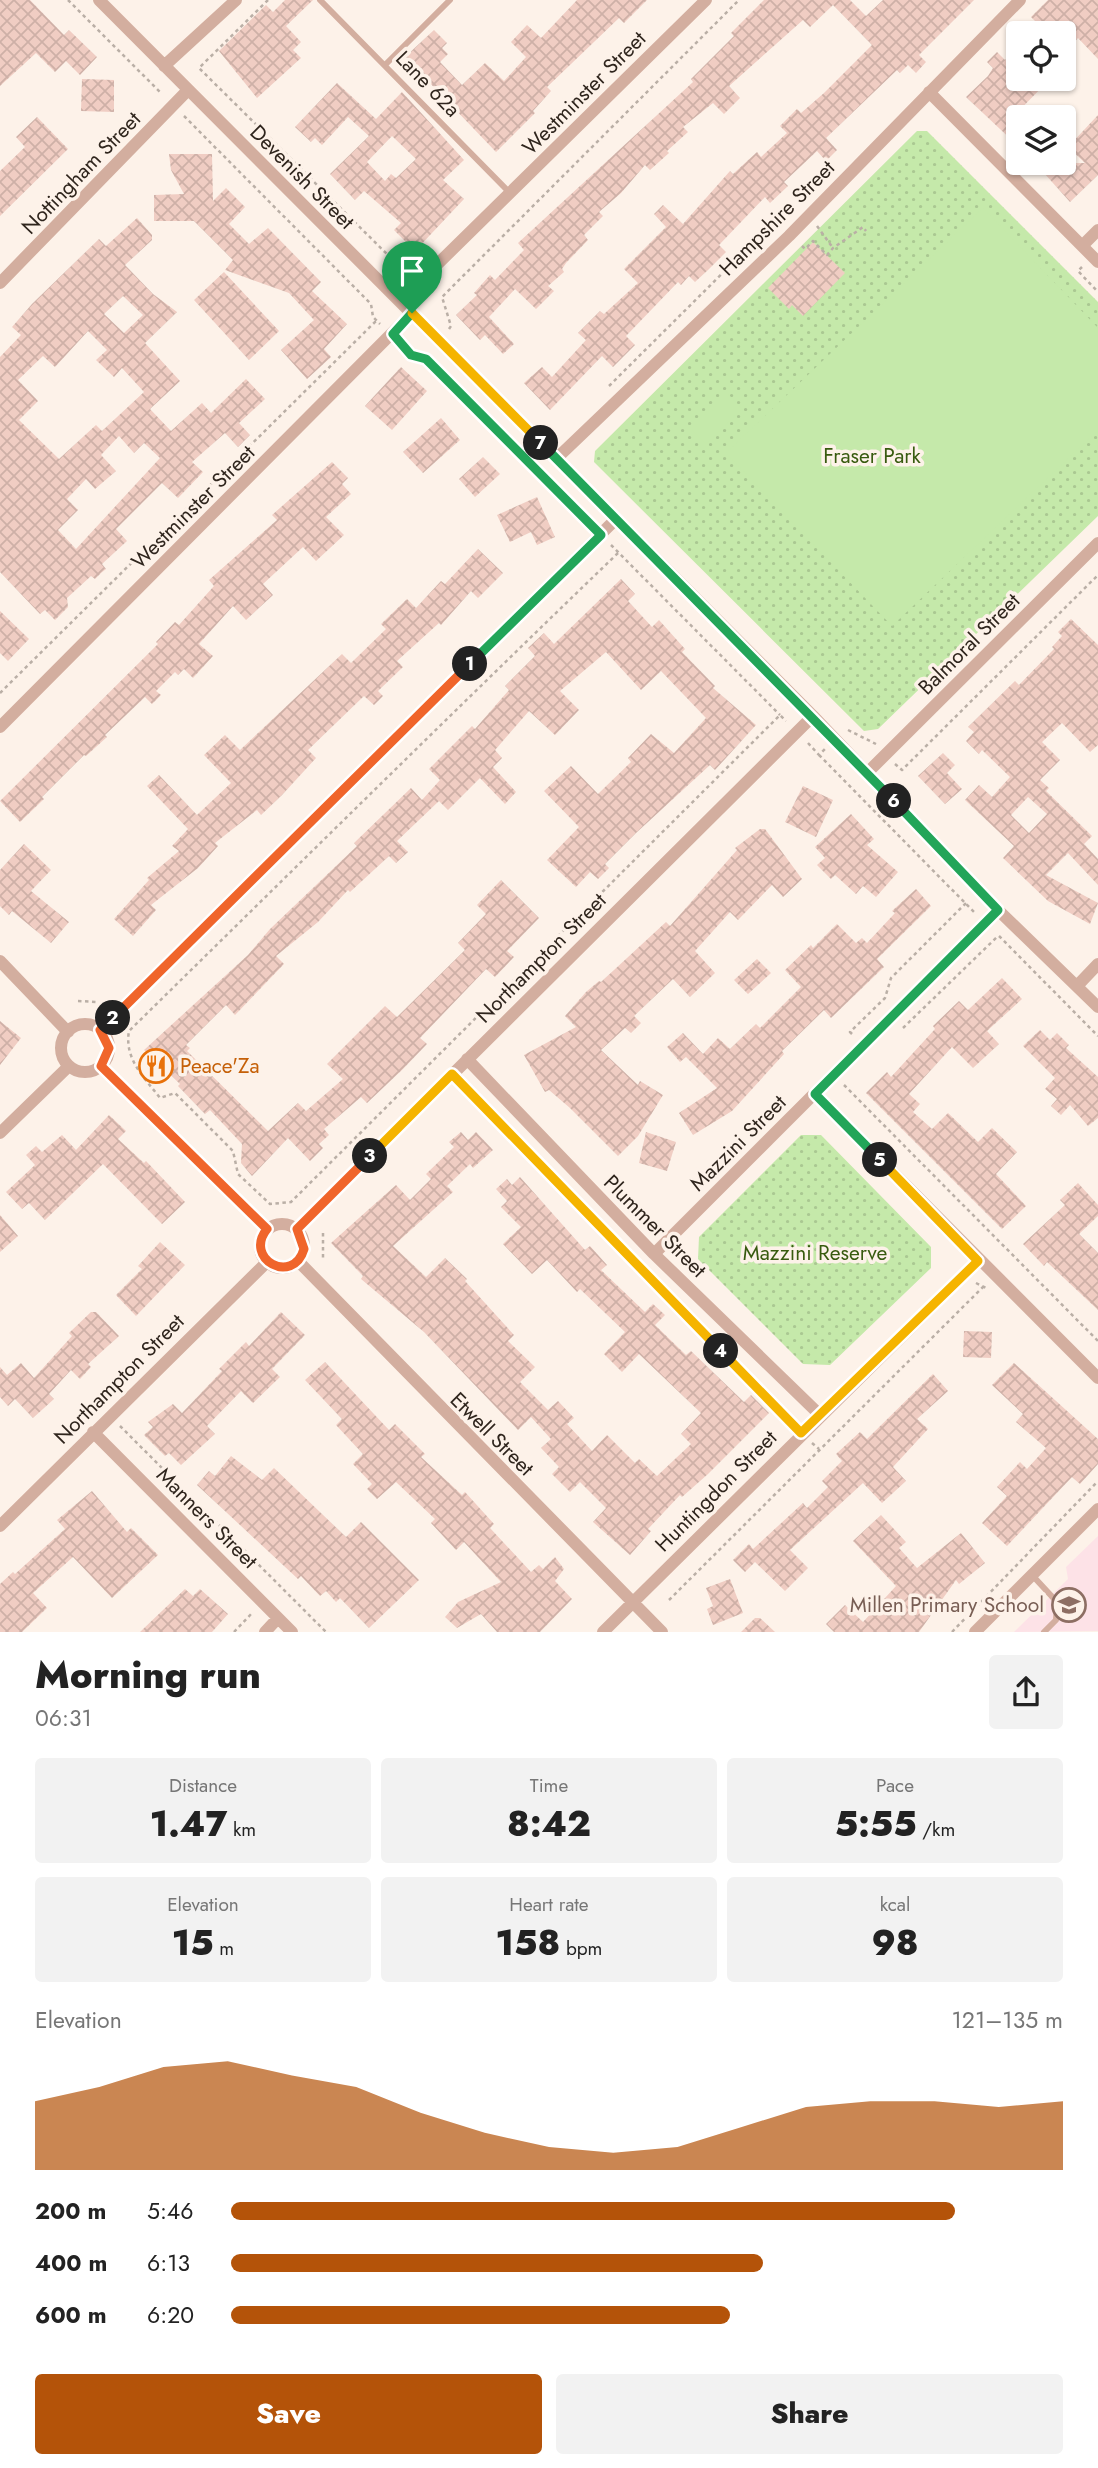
<!DOCTYPE html>
<meta charset="utf-8">
<style>
body{margin:0;font-family:Jost,sans-serif;background:#f2f2f2;color:#222;height:100vh;display:flex;flex-direction:column;font-size:26px;white-space:nowrap}
*{box-sizing:border-box;margin:0}
p{font-size:23px;color:#767676}
.icon{flex:none;width:38px;height:38px;fill:none;stroke:currentColor;stroke-width:2;stroke-linecap:round;stroke-linejoin:round}
.map{position:relative;height:1632px;overflow:hidden}
.panel{display:flex;flex-direction:column;background:#fff;flex:1}
.panel>*{flex:none}
.controls{position:absolute;left:1006px;top:21px;display:grid;gap:14px}
.controls a{display:grid;place-items:center;width:70px;height:70px;border-radius:7px;background:#fff;box-shadow:0 2px 5px #0004;font-size:35px}
.pin{position:absolute;display:grid;place-items:center;width:60px;height:60px;color:#fff;margin:-72px -30px;border-radius:50% 50% 50% 0;rotate:-45deg;box-shadow:0 0 7px #0007}
.pin .icon{rotate:45deg}
.km{position:absolute;width:35px;height:35px;margin:-18px;border-radius:50%;background:#222;color:#fff;font-size:19px;line-height:35px;text-align:center}
.round{display:grid;place-items:center;flex:none;width:74px;height:74px;border-radius:7px;background:#f2f2f2}
.head{display:flex;align-items:center;justify-content:space-between;height:119px;padding:0 35px}
h1{font-size:38px;font-weight:800;line-height:52px}
.figures{display:grid;grid-template-columns:repeat(3,1fr);gap:10px;height:119px;padding:7px 35px}
.figures div{display:grid;align-content:center;border-radius:7px;background:#f2f2f2;text-align:center}
.figures b{font-size:35px;font-weight:800}
.figures small{font-size:19px;font-weight:400}
.figures p{font-size:19px}
.chart{height:196px;padding:14px 35px}
.chart p{display:flex;justify-content:space-between}
.chart svg{width:100%;height:126px;margin-top:7px;fill:#b45309;opacity:.7}
.primary-button{display:flex;gap:14px;margin-top:auto;padding:14px 35px}
.primary-button a{flex:1;height:80px;border-radius:7px;background:#b45309;color:#fff;font-size:28px;font-weight:800;line-height:80px;text-align:center}
.primary-button a+a{background:#f2f2f2;color:#222}
ul{padding:0 35px;list-style:none;font-size:23px}
li{display:grid;grid-template-columns:112px 84px 1fr;align-items:center;height:52px}
li i{height:18px;border-radius:9px;background:#b45309}
.map>svg:first-child{display:block}
.education{fill:#fde2e7}
.green{fill:url(#green-dots)}
.pitch{fill:#c5e9aa}
.building{fill:url(#building-cross-hatch);fill-rule:evenodd}
.lines{fill:none;stroke-linecap:round;stroke-linejoin:round}
.path{stroke:#baafa6;stroke-width:2.5;stroke-dasharray:3.5 3.5;stroke-linecap:butt}
.service{stroke:#d3ae9f;stroke-width:6}
.minor{stroke:#d3ae9f;stroke-width:12}
.split-1-casing{stroke:#fff;stroke-width:14}
.split-2-casing{stroke:#fff;stroke-width:14}
.split-3-casing{stroke:#fff;stroke-width:14}
.split-4-casing{stroke:#fff;stroke-width:14}
.split-5-casing{stroke:#fff;stroke-width:14}
.split-6-casing{stroke:#fff;stroke-width:14}
.split-7-casing{stroke:#fff;stroke-width:14}
.split-8-casing{stroke:#fff;stroke-width:14}
.split-1{stroke:#22a559;stroke-width:9}
.split-2{stroke:#f0652b;stroke-width:9}
.split-3{stroke:#f0652b;stroke-width:9}
.split-4{stroke:#f5b400;stroke-width:9}
.split-5{stroke:#f5b400;stroke-width:9}
.split-6{stroke:#22a559;stroke-width:9}
.split-7{stroke:#22a559;stroke-width:9}
.split-8{stroke:#f5b400;stroke-width:9}
.labels{text-anchor:middle;stroke-width:7;stroke-linejoin:round;paint-order:stroke}
.street-label{font-size:21px;fill:#2f251d;stroke:#fdf2e9}
.park-label{font-size:21px;fill:#385b0f;stroke:#fdf2e9}
.food-label{font-size:21px;fill:#c56008;stroke:#fdf2e9;text-anchor:start}
.education-label{font-size:21px;fill:#785e54;stroke:#fdf2e9;text-anchor:end}
</style>
<div class="map">
<svg width="1098" height="1632" viewBox="0 0 1098 1632">
<defs>
<pattern id="green-dots" width="8" height="8" patternUnits="userSpaceOnUse" patternTransform="scale(1.75)"><rect width="8" height="8" fill="#c5e9aa"/><path d="M2 2h.1M6 6h.1" fill="none" stroke="#aac892" stroke-width="1.8" stroke-linecap="round"/></pattern>
<pattern id="building-cross-hatch" width="8" height="8" patternUnits="userSpaceOnUse" patternTransform="scale(1.75)"><rect width="8" height="8" fill="#f0cdc3"/><path d="M0 0l8 8M0 8l8-8" fill="none" stroke="#ceb0a7"/></pattern>
</defs>
<rect width="100%" height="100%" fill="#fdf2e9"/>
<path class="education" d="M1098,1536V1631L1014,1632L1068,1579L1066,1567Z"/>
<path class="green" d="M917,131H927L1098,302V516L878,729L864,731L594,462L595,451Z
M801,1135H821L931,1247V1268L830,1365L803,1364L698,1259L699,1237Z"/>
<path class="pitch" d="M983,208L1098,328V430L892,626L726,453Z
M727,393L742,409L706,444L691,429Z"/>
<path class="building" d="M0,0H30L64,35L69,30L97,57L80,75L66,61L55,72L36,53L0,86Z
M285,0H313L286,26L301,42L293,50L301,58L257,98L219,51L266,5L273,12Z
M577,0H647L624,23L619,18L547,87L551,91L533,111L535,113L496,152L405,57L434,30L447,43L442,48L448,54L440,62L462,85L485,63L504,81L526,57L511,42L527,25L541,38Z
M764,0H850L866,16L883,0H974L919,55L926,62L916,73L908,65L900,73L897,70L826,138L837,150L826,161L817,151L784,182L788,186L770,203L765,197L719,245L726,252L708,270L695,282L689,276L681,285L678,282L653,308L626,336L635,345L613,367L602,356L550,410L524,383L542,367L552,377L586,340L578,333L600,311L604,314L638,283L624,269L666,227L654,214L663,205L683,224L730,171L733,174L757,152L761,157L787,133L780,126L797,109L801,113L824,93L872,45L833,5L810,27L803,20L729,86L740,98L724,114L713,103L683,127L688,132L667,151L669,153L650,170L645,165L621,193L599,212L603,216L584,235L588,240L566,263L562,269L564,272L548,286L554,291L536,309L515,289L489,317L514,344L503,354L485,335L480,340L456,315L477,295L474,293L490,275L495,280L524,250L518,243L693,82L691,79L734,36L731,33Z
M1048,0H1098V59L1078,38L1064,53V33H1032L1039,25L1031,17Z
M1018,47V79H1050L1010,120L1018,128V146L966,97L988,76L993,68L987,62L997,52L1005,60Z
M82,79L114,80V112L81,111Z
M337,83L376,119L402,92L464,160L443,180L464,199L415,251L394,230L401,223L364,191L355,200L330,174L369,136L348,117L322,145L315,138L311,142L295,127ZM392,136L416,159L396,178L391,174L385,181L367,162Z
M1098,115V175L1070,202L1035,163H1085L1068,147Z
M37,117L68,149L0,216V171L25,147L16,137Z
M169,154H212L213,201L226,188L245,207L229,224L249,244L268,228L321,282L312,291L347,324L324,349L331,357L307,379L281,350L314,320L289,293L225,270L233,260L194,221H154V195L184,194L171,170Z
M137,218L152,235V240L125,265L153,294L177,312L145,343L180,381L150,409L171,431L202,403L211,413L246,379L265,399L239,423L250,435L238,447L225,433L192,462L203,472L178,498L162,483L116,529L127,541L102,564L106,569L101,573L95,579L91,576L67,598L68,607L55,620L45,610L40,614L0,572V357L21,335L12,327L32,304L99,239L106,246ZM123,296L143,315L124,333L104,314ZM88,331L107,350L96,360L114,377L122,368L144,392L102,431L96,425L59,459L19,420L38,401L18,380L43,356L55,367ZM119,436L134,453L144,443L160,458L76,549L58,530L78,510L67,499L86,479L95,489L116,471L101,455Z
M813,242L845,273L803,316L792,305L789,309L768,288Z
M224,272L279,331L249,360L194,300Z
M401,367L427,391L392,430L365,406Z
M441,418L460,440L423,473L403,452Z
M483,457L500,474L475,497L459,479Z
M332,462L348,478L342,484L351,494L326,517L344,535L316,561L303,547L263,584L273,595L246,620L233,606L199,644L213,656L193,678L184,669L178,675L175,672L156,691L161,695L152,704L145,697L105,735L107,737L86,756L84,755L42,797L44,799L20,822L0,801L158,644L156,642L175,622L179,625L214,586L209,580L277,520L272,515Z
M537,497L555,537L537,545L531,532L510,542L497,515Z
M478,549L503,573L478,598L471,591L441,625L439,623L397,661L403,667L378,691L383,696L374,705L364,696L308,750L316,758L282,795L261,815L257,810L215,843L218,846L198,868L151,905L156,910L133,936L114,919L149,880L147,878L179,851L172,846L188,829L147,786L159,775L197,815L231,783L204,755L225,735L240,750L342,654L351,663L386,629L381,624L407,599L416,608L441,581L445,584Z
M621,579L635,594L628,601L652,627L659,620L685,649L682,652L715,686L713,688L756,725L715,770L710,765L636,833L605,864L609,868L598,879L590,872L576,887L547,860L579,827L544,791L571,766L598,794L631,762L628,758L651,734L674,753L706,718L661,671L641,690L606,652L560,691L579,710L555,735L529,711L495,750L502,758L493,767L516,792L505,804L480,778L448,810L439,801L397,841L408,852L396,863L389,856L350,892L348,890L318,922L276,956L284,964L235,1015L226,1005L186,1045L190,1048L187,1051L268,1131L298,1103L306,1111L343,1079L327,1064L385,1006L397,1017L465,950L458,943L486,914L477,905L501,880L539,918L507,951L514,957L495,977L486,969L420,1038L427,1044L403,1069L367,1103L361,1097L324,1129L329,1135L319,1144L323,1148L310,1161L288,1138L252,1176L241,1163L242,1144L210,1110L205,1114L178,1086L180,1084L144,1050L248,955L270,929L357,846L354,843L411,788L422,800L440,780L429,769L472,726L475,729L509,690L505,686L535,656L528,648L544,633L554,644Z
M0,611L29,639L8,661L0,653Z
M1071,619L1098,645V745L1090,752L1062,723L1042,742L1060,760L1040,780L1049,788L1046,791L1092,836L1084,844L1098,859V885L1068,853L1046,875L1098,903L1090,924L1048,901L1003,858L1014,846L965,800L979,785L992,797L1010,777L982,750L979,754L966,741L974,732L968,727L1015,681L1019,685L1054,649L1052,647L1062,636L1058,632ZM1028,797L1047,814L1029,833L1011,815Z
M943,753L955,765L947,773L962,789L945,804L918,776Z
M803,786L833,800L816,837L785,822Z
M851,814L874,839L867,845L898,872L876,897L863,886L856,894L835,875L831,879L817,865L825,858L815,847Z
M760,829H765L802,879L783,897L772,885L738,920L730,912L695,951L715,973L690,997L673,979L634,1016L641,1023L631,1033L625,1028L601,1050L638,1085L640,1081L663,1095L638,1136L618,1156L570,1108L549,1090L545,1092L524,1055L576,1027L565,1016L586,992L599,981L601,982L666,922L670,926L737,850L735,848Z
M24,844L51,870L31,891L69,922L51,943L12,911L9,915L0,906V870Z
M916,889L931,906L877,959L884,967L831,1018L824,1010L782,1051L784,1054L732,1111L693,1135L679,1113L717,1088L686,1057L680,1062L667,1047L683,1033L703,1054L718,1038L730,1049L756,1024L760,1028L801,987L785,970L811,945L813,948L837,924L856,943L862,938L867,943L895,913L892,911Z
M757,959L771,973L748,994L734,980Z
M1002,978L1022,999L987,1031L999,1044L973,1068L952,1047L909,1094L920,1104L913,1112L932,1129L948,1113L978,1142L992,1128L1017,1152L996,1174L1026,1206L1002,1229L866,1093L887,1072L891,1077L935,1029L933,1026L959,1001L968,1010Z
M0,1021L21,1038L0,1065Z
M1040,1030L1050,1040L1057,1033L1069,1045L1066,1048L1098,1077V1118L1088,1126L1070,1105L1061,1115L1051,1106L1057,1099L1045,1089L1055,1078L1023,1046Z
M109,1115L126,1131L118,1139L144,1163L146,1161L185,1202L162,1224L103,1164L45,1220L29,1203L22,1209L6,1192L35,1165L26,1155L36,1146L42,1152L62,1135L76,1150Z
M461,1132L468,1140L476,1132L493,1150L473,1168L470,1164L447,1186L453,1192L393,1246L426,1277L445,1258L467,1279L465,1281L514,1335L508,1341L535,1367L520,1382L548,1410L558,1401L574,1418L567,1424L592,1451L607,1435L635,1463L639,1459L657,1476L691,1444L681,1434L701,1413L639,1354L622,1372L604,1354L625,1332L580,1289L577,1292L547,1260L532,1274L503,1244L521,1227L501,1207L507,1201L496,1189L507,1179L512,1185L520,1177L585,1250L590,1246L607,1265L601,1270L645,1312L653,1304L665,1315L655,1325L686,1355L691,1351L744,1402L751,1395L769,1413L708,1474L682,1497L680,1495L648,1529L651,1531L630,1555L593,1522L606,1508L580,1482L570,1492L552,1474L559,1467L541,1448L551,1439L531,1417L518,1430L424,1332L361,1279L363,1276L331,1243L396,1185L410,1200L431,1179L426,1174L454,1147L449,1142Z
M646,1132L676,1142L667,1171L639,1163Z
M1078,1183L1098,1205V1216L1079,1234L1098,1253V1310L1047,1262L1044,1266L1023,1244L1065,1205L1060,1200Z
M0,1215L18,1236L0,1252Z
M160,1242L185,1265L136,1316L116,1295L142,1269L138,1266Z
M91,1312H96L119,1336L88,1364L91,1367L80,1379L71,1370L49,1394L54,1399L33,1418L15,1399L8,1406L0,1397V1367L7,1375L21,1363L34,1378L72,1336L69,1333Z
M281,1312L305,1335L272,1369L280,1377L253,1403L241,1391L207,1426L215,1434L181,1465L169,1453L165,1456L144,1435L153,1427L148,1422L173,1404L182,1413L222,1371L219,1369L246,1342L249,1346Z
M964,1331L992,1332L991,1358L963,1357Z
M325,1362L389,1430L395,1424L425,1454L421,1457L462,1495L465,1492L494,1524L490,1528L531,1572L539,1565L543,1569L555,1557L564,1569L555,1581L572,1599L540,1632H497L481,1614L457,1628L445,1617L458,1602L501,1582L464,1542L456,1550L431,1523L435,1519L396,1482L377,1499L367,1489L372,1484L353,1464L363,1454L336,1425L342,1419L305,1380Z
M1014,1363L1098,1439V1464L1080,1484L1072,1477L1007,1546L982,1523L1007,1496L997,1487L1020,1462L1027,1469L1046,1448L1016,1422L1023,1414L992,1385Z
M933,1374L948,1391L917,1419L928,1429L893,1467L906,1481L882,1503L863,1483L790,1550L808,1568L785,1591L755,1562L745,1572L733,1560L749,1544L753,1549L803,1503L807,1508L828,1487L822,1481L842,1461L836,1454L860,1432L867,1439Z
M231,1456L262,1480L274,1468L346,1537L361,1522L419,1580L369,1628L340,1598L336,1602L326,1591L320,1596L301,1576L298,1579L197,1485L209,1471L215,1476Z
M92,1491L127,1532L131,1528L158,1555L112,1598L73,1557L33,1593L47,1608L22,1632H0V1584L13,1572L15,1574L65,1529L57,1520Z
M881,1515L906,1542L899,1548L917,1568L961,1533L985,1563L959,1584L956,1580L919,1632H834L826,1624L845,1605L863,1622L896,1586L853,1541Z
M730,1579L743,1613L713,1625L707,1609L713,1606L706,1588Z
M185,1589L193,1596L200,1589L228,1614L212,1632H140Z
M755,1618H760L775,1632H741Z"/>
<g class="lines">
<path class="path" d="M68,0L162,94
M268,0L199,68L396,263
M184,116L371,304L373,317L380,324
M817,226L833,248
M802,246L805,249L813,241L827,255L833,248L863,227L866,231
M1082,267L1078,271L1098,292
M449,329L451,326L442,297L739,0
M403,345L411,355L426,359L591,525
M609,386L774,222
M611,545L780,715
M618,553C454,711 292,871 129,1031C124,1059 144,1077 160,1098L175,1093L233,1151L238,1174L270,1204L291,1202L780,715L786,721
M0,693L376,321
M848,730L876,744
M808,743L819,755L825,749
M819,755L974,912
M895,764L902,770L1098,575
M999,936L1098,1036
M78,1001L97,1002
M903,1028L998,936
M852,1034L850,1032L885,998L891,978L966,903
M463,1085L792,1424
M844,1085L1098,1341
M323,1233V1260
M976,1283L988,1289
M92,1399L100,1407
M120,1426L326,1632
M812,1443L819,1449
M669,1600L983,1287
M234,1632L253,1612
M952,1632L1098,1481"/>
<path class="service" d="M320,0L510,193
M385,65L450,0
M1032,1575L1057,1602L1056,1620L1044,1632"/>
<path class="minor" d="M99,0L813,716L998,910L1098,1007
M164,66L236,0
M929,92L1098,262
M1082,246L1098,230
M0,283L188,90
M400,301L706,0
M557,458L789,236L1020,0
M0,727L412,313
M868,772L1098,543
M0,961L68,1032
M1077,986L1098,964
M61 1048a24 24 0 1 1 48 0a24 24 0 1 1-48 0Z
M100,1030L615,520
M467,1059L654,1254L820,1415
M101,1066L267,1229
M815,1094L1098,1378
M0,1133L69,1066
M260 1246a22 22 0 1 1 44 0a22 22 0 1 1-44 0Z
M297,1229L813,716
M654,1254L998,910
M298,1261L662,1632
M93,1432L292,1632
M0,1526L267,1262
M265,1632L278,1618
M603,1632L978,1261
M975,1632L1098,1509"/>
</g>
<g class="lines">
<g class="split-1-casing">
<path id="split-1" d="M412,313L393,334L411,355L426,359L601,535L470,664"/>
</g>
<g class="split-2-casing">
<path id="split-2" d="M113,1018L470,664"/>
</g>
<g class="split-3-casing">
<path id="split-3" d="M113,1018L100,1030L109,1048L101,1066L267,1229C243,1259 293,1286 304,1249L297,1229L370,1156"/>
</g>
<g class="split-4-casing">
<path id="split-4" d="M370,1156L452,1074L721,1351"/>
</g>
<g class="split-5-casing">
<path id="split-5" d="M721,1351L801,1433L978,1261L880,1160"/>
</g>
<g class="split-6-casing">
<path id="split-6" d="M880,1160L815,1094L998,910L894,801"/>
</g>
<g class="split-7-casing">
<path id="split-7" d="M541,443L894,801"/>
</g>
<g class="split-8-casing">
<path id="split-8" d="M412,313L541,443"/>
</g>
<use href="#split-1" class="split-1"/>
<use href="#split-2" class="split-2"/>
<use href="#split-3" class="split-3"/>
<use href="#split-4" class="split-4"/>
<use href="#split-5" class="split-5"/>
<use href="#split-6" class="split-6"/>
<use href="#split-7" class="split-7"/>
<use href="#split-8" class="split-8"/>
</g>
<defs>
<g id="restaurant-ring" transform="scale(1.75)"><circle r="9.5" fill="#fdf2e9" stroke="#e8710a" stroke-width="1.5"/><path d="M-5-6h1v4h1v-4h1v4h1v-4h1v5L-1.5 .5V6h-2V.5L-5-1ZM5-6V6H3V1.5H1.5Q1.5-4 5-6Z" fill="#e8710a"/></g>
<g id="school-ring" transform="scale(1.75)"><circle r="9.5" fill="#fdf2e9" stroke="#8d6e63" stroke-width="1.5"/><path d="M0-5L7-2L0 1L-7-2ZM-4 1L0 2.5L4 1V4Q0 6-4 4Z" fill="#8d6e63"/></g>
</defs>
<g fill-rule="evenodd">
<use href="#restaurant-ring" x="156" y="1066"/>
<use href="#school-ring" x="1069" y="1605"/>
</g>
<g class="labels">
<g class="street-label">
<text transform="translate(428 84) rotate(46)" y="7">Lane 62a</text>
<text transform="translate(584 93) rotate(-45)" y="7">Westminster Street</text>
<text transform="translate(81 173) rotate(-46)" y="7">Nottingham Street</text>
<text transform="translate(302 177) rotate(45)" y="7">Devenish Street</text>
<text transform="translate(777 218) rotate(-45)" y="7">Hampshire Street</text>
<text transform="translate(193 507) rotate(-45)" y="7">Westminster Street</text>
<text transform="translate(969 644) rotate(-45)" y="7">Balmoral Street</text>
<text transform="translate(541 958) rotate(-45)" y="7">Northampton Street</text>
<text transform="translate(738 1143) rotate(-45)" y="7">Mazzini Street</text>
<text transform="translate(655 1226) rotate(45)" y="7">Plummer Street</text>
<text transform="translate(119 1379) rotate(-45)" y="7">Northampton Street</text>
<text transform="translate(492 1434) rotate(45)" y="7">Etwell Street</text>
<text transform="translate(716 1491) rotate(-45)" y="7">Huntingdon Street</text>
<text transform="translate(207 1518) rotate(45)" y="7">Manners Street</text>
</g>
<g class="park-label">
<text x="872" y="463">Fraser Park</text>
<text x="815" y="1260">Mazzini Reserve</text>
</g>
<g class="food-label">
<text x="180" y="1073">Peace'Za</text>
</g>
<g class="education-label">
<text x="1044" y="1612">Millen Primary School</text>
</g>
</g>
</svg>
<div class="controls">
<a><svg class="icon" aria-label="locate" viewBox="0 0 24 24"><circle cx="12" cy="12" r="6"/><path d="M12 2v4M12 18v4M2 12h4M18 12h4"/></svg></a>
<a><svg class="icon" aria-label="layers" viewBox="0 0 24 24"><path d="M12 4l9 5-9 5-9-5zM3 14l9 5 9-5"/></svg></a>
</div>
<div class="pin" style="left:412px;top:313px;background:#1e9e55"><svg class="icon" aria-label="arrive" viewBox="0 0 24 24"><path d="M6 21V4h12l-3 4 3 4H6"/></svg></div>
<b class="km" style="left:470px;top:664px">1</b>
<b class="km" style="left:113px;top:1018px">2</b>
<b class="km" style="left:370px;top:1156px">3</b>
<b class="km" style="left:721px;top:1351px">4</b>
<b class="km" style="left:880px;top:1160px">5</b>
<b class="km" style="left:894px;top:801px">6</b>
<b class="km" style="left:541px;top:443px">7</b>
</div>
<section class="panel">
<div class="head"><div><h1>Morning run</h1><p>06:31</p></div><a class="round"><svg class="icon" aria-label="share" viewBox="0 0 24 24"><path d="M12 15V3M7 8l5-5 5 5M5 13v7h14v-7"/></svg></a></div>
<div class="figures">
<div><p>Distance</p><b>1.47<small> km</small></b></div>
<div><p>Time</p><b>8:42</b></div>
<div><p>Pace</p><b>5:55<small> /km</small></b></div>
</div>
<div class="figures">
<div><p>Elevation</p><b>15<small> m</small></b></div>
<div><p>Heart rate</p><b>158<small> bpm</small></b></div>
<div><p>kcal</p><b>98</b></div>
</div>
<div class="chart"><p><span>Elevation</span>121–135 m</p>
<svg viewBox="0 0 160 44" preserveAspectRatio="none"><path d="M0 44V20L10 15L20 8L30 6L40 11L50 15L60 24L70 31L80 36L90 38L100 36L110 29L120 22L130 20L140 20L150 22L160 20V44z"/></svg>
</div>
<ul>
<li><b>200 m</b>5:46<i style="width:87%"></i></li>
<li><b>400 m</b>6:13<i style="width:64%"></i></li>
<li><b>600 m</b>6:20<i style="width:60%"></i></li>
</ul>
<div class="primary-button"><a>Save</a><a>Share</a></div>
</section>
